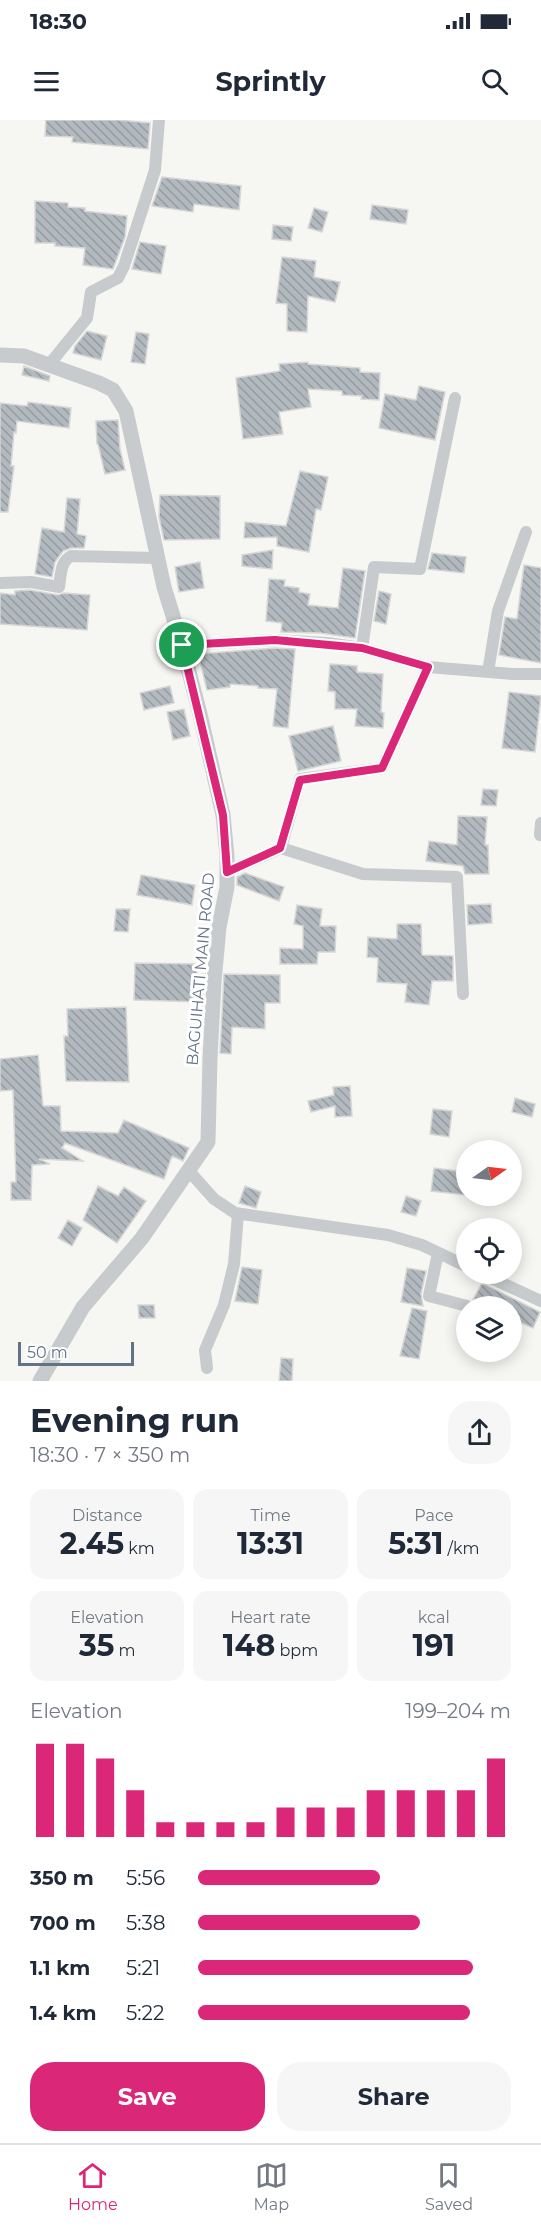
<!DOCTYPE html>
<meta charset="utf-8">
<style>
body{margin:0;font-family:Montserrat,sans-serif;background:#f6f6f7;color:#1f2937;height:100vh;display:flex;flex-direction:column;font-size:22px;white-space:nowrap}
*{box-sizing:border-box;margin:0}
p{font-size:20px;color:#747a83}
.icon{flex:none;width:33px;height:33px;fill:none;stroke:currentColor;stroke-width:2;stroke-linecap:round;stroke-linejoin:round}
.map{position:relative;height:1261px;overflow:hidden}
.panel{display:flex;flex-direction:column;background:#fff;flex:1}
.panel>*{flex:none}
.needle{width:39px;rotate:76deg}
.controls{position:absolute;left:456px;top:1020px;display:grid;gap:12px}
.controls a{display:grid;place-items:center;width:66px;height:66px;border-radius:50%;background:#fff;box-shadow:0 3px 15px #0003;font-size:30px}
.scale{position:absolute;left:18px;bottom:15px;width:116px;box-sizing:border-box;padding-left:6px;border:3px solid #627386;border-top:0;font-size:16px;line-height:21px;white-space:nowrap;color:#627386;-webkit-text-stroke:4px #fff;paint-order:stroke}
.pin{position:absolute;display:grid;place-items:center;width:51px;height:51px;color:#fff;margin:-26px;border:3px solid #fff;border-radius:50%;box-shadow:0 2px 6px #0007}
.round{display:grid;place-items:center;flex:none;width:63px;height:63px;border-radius:24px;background:#f6f6f7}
.headline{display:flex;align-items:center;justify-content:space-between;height:102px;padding:0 30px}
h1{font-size:33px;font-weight:700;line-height:45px}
.metrics{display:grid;grid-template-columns:repeat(3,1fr);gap:9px;height:102px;padding:6px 30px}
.metrics div{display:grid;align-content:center;border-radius:15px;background:#f6f6f7;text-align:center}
.metrics b{font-size:30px;font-weight:700}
.metrics small{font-size:16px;font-weight:400}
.metrics p{font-size:16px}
.chart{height:168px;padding:12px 30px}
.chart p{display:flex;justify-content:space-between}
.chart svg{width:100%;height:108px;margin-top:6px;stroke:#db2777;stroke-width:6}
.button{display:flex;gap:12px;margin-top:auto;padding:12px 30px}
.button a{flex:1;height:69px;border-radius:24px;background:#db2777;color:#fff;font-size:24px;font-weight:700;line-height:69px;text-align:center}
.button a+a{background:#f6f6f7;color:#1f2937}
ul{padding:0 30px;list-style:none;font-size:20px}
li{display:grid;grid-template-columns:96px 72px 1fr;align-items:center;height:45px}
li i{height:15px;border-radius:8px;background:#db2777}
.status{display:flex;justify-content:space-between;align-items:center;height:42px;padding:0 30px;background:#fff;direction:ltr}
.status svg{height:16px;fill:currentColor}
header{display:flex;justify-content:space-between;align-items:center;height:78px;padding:0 30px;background:#fff;font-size:27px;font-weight:700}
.menu{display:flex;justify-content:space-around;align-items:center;height:84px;border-top:2px solid #e0e1e3;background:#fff;font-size:16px;color:#747a83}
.menu a{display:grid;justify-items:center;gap:3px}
.menu .selected{color:#db2777}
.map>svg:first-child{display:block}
.building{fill:url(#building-back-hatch);stroke:#d7d8d5;stroke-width:1.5}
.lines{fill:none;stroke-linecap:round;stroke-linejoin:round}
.minor{stroke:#c8cbce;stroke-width:12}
.tertiary{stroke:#c8cbce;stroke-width:15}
.route-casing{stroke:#fff;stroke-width:12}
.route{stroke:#db2777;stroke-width:8}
.labels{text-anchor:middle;stroke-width:6;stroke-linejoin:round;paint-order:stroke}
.street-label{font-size:16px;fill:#627386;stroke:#fff}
</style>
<div class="status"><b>18:30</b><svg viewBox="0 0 49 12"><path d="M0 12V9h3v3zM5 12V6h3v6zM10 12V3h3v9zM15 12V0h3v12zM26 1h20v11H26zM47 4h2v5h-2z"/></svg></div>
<header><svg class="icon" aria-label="menu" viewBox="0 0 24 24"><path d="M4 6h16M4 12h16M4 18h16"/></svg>Sprintly<svg class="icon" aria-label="search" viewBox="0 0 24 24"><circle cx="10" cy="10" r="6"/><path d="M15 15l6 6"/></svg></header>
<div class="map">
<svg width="541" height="1261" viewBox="0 0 541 1261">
<defs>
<pattern id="building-back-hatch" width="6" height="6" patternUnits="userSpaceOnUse" patternTransform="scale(1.5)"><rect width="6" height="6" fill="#b2b9bf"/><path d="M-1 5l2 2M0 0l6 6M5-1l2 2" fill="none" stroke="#949ba1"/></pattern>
</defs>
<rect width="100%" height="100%" fill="#f6f6f2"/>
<path class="building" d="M46,0H119L150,3L148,29L72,22L73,17L45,16Z
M162,57L241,66L239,90L194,84L193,92L152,86Z
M35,81L68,83V87L85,88V91L127,96L125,117L113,149L83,145L85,128L55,126V123H35Z
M372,85L408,90L406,104L370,99Z
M314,88L328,92L322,112L308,108Z
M273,105L293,107L291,121L272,119Z
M140,122L166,126L161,154L132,149Z
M282,137L316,141L314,157L340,162L335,182L308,176L307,212L287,211V184L276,183Z
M87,211L107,216L101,240L73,233L75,226Z
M136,212L149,214L145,244L131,242Z
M308,242V244L360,248V252L380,253L379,280L361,279L362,276L342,275V271L308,269L311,287L279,292L283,314L243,319L236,258L280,251L279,244Z
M24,246L50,256L49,261L22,255Z
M419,266L445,272L435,320L379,308L385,274L416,280Z
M28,282L71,288L69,308L17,301L16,313L14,312L11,346H14L8,392H0V283L27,286Z
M118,300L120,329L125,350L105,354L98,324H97L96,301Z
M300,351L328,357L321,390L316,389L309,432L277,426V417L244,418L245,402L286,406Z
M160,375L220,376V419L164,420L159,397Z
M67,378L80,379L77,414L86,416L84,428H71L63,431L55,442L52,457L35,454L42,408L64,412Z
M273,430L272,449L242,446V435Z
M432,433L466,437L464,453L428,449Z
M200,442L204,468L179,472L175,447Z
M524,445L541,448V543L499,535L505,497L517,499Z
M343,448L365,451L355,518L320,513L281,512L282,503L266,501L269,459L285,460L284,466L299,468V472L310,474L308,485L338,488Z
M30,470L58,475L64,473L90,475L87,510L0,504V473L15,475V471Z
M379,471L391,474L386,504L374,501Z
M275,528L295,529L288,608L273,606L277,569L258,568V566L230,564V567L207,570L198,534Z
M330,544L357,546V552L383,554L381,592L384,593L383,608L355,606L357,589H335V572L328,571Z
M170,566L174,583L144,590L140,573Z
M509,572L541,576L535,632L502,628Z
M184,589L190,616L173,620L167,592Z
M333,606L341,641L298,651L289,616Z
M483,669L498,670L496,686L481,685Z
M458,696L487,697L485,725H488L489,754H465L463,746L426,741L429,721L457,725Z
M245,753L284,767L279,781L237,765V757Z
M141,755L195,765L192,785L137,775Z
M491,784L492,803L468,805L467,785Z
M297,785L322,789L320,806H336L335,832H318L317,844H280V828L303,829V806L294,804Z
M116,789H130L128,812L114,811Z
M397,804H421L422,835L453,836V861H432L429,885L405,882L407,864L377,862L378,838L367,837L368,817L397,819Z
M135,843L198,844L197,854H205L203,882L134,880Z
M224,854L280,855V883H265V909L232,907L231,934L220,933Z
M126,887L129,962L66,961L64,916H68L67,889Z
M38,935L43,986H60L61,1011L118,1013L124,1000L189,1028L183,1041L172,1036L164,1059L65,1023L62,1028L83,1041L39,1039L50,1044L32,1045L31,1080H11V1062H16L13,970L0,971V939Z
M350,966L352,996L335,997V986L311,992L308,981L334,975L333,967Z
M515,978L535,984L532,997L512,992Z
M433,989L452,991L449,1017L430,1014Z
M434,1048L466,1052V1075L431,1071Z
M98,1066L118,1076L124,1067L146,1081L117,1123L83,1100Z
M245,1066L261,1072L256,1088L239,1083Z
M406,1076L421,1081L416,1096L401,1092Z
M68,1100L82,1108L72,1126L58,1118Z
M242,1147L262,1150L258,1184L235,1181Z
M407,1148L426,1151L421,1174L423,1186L401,1182Z
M482,1163L540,1192L533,1208L512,1199V1186H475L476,1181L473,1180Z
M138,1185H154L155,1198H139Z
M412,1188L427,1191L419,1239L400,1236Z
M281,1238L293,1239L292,1261H279Z"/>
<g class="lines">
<path class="minor" d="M48,246L87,198L91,172L118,158L124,146L155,50L159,0
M0,463L31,462L59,467C61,456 60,442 71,436L157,438
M182,525L275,520L327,523L362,528L428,547L512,554H541
M362,528L374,447L420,449L455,278
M488,552L498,491L526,412
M540,715L541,703
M281,728L300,659L382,648L428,547
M227,752L281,728L363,754L457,757L463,874
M189,1051L214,1079L235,1093L388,1115L422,1125L466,1146
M438,1133L429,1176L467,1186
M482,1154L541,1181
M207,1248L205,1230L224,1185L234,1144L238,1094"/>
<path class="tertiary" d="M0,235L24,236L99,263L113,270L126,291L164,467L182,525L200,594L223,695L227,736V767L219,807L214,862L210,938L208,1022L142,1118L83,1187L40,1261"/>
</g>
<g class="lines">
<g class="route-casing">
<path id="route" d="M275,520L362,528L428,547L382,648L300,660L280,728L227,752L223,695L182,525Z"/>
</g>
<use href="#route" class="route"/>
</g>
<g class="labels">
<g class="street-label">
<text transform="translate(200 849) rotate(-85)" y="6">BAGUIHATI MAIN ROAD</text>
</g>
</g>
</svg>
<div class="controls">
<a><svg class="needle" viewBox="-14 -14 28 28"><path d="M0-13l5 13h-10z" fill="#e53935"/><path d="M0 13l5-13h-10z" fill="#747a83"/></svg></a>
<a><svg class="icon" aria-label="locate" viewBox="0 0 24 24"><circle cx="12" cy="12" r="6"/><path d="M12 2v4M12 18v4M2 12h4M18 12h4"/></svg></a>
<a><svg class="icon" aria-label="layers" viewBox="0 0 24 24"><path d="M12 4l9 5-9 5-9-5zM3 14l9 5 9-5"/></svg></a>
</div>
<div class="scale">50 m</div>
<div class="pin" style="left:182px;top:525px;background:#1e9e55"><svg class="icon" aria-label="arrive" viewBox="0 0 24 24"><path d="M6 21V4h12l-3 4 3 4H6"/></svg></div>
</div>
<section class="panel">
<div class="headline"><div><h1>Evening run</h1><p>18:30 · 7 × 350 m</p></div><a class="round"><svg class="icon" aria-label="share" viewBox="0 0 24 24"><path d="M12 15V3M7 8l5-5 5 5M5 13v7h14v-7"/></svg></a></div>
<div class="metrics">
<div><p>Distance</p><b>2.45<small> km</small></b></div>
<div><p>Time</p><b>13:31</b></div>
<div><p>Pace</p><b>5:31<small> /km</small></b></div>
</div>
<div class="metrics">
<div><p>Elevation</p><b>35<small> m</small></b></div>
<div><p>Heart rate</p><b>148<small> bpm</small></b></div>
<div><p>kcal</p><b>191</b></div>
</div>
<div class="chart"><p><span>Elevation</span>199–204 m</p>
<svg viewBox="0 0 160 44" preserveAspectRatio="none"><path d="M5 44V6M15 44V6M25 44V12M35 44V25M45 44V38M55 44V38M65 44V38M75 44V38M85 44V32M95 44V32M105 44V32M115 44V25M125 44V25M135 44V25M145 44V25M155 44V12"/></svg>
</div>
<ul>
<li><b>350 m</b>5:56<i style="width:58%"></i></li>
<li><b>700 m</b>5:38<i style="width:71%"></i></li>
<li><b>1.1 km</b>5:21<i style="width:88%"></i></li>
<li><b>1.4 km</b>5:22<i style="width:87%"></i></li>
</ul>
<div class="button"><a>Save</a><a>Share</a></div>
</section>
<nav class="menu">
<a class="selected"><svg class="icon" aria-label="home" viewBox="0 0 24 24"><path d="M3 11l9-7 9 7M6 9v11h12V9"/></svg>Home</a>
<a><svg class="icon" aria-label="map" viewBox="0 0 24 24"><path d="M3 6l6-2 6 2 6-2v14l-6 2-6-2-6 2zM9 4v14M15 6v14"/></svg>Map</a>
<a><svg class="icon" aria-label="saved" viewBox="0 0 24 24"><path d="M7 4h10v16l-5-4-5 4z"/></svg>Saved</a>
</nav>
